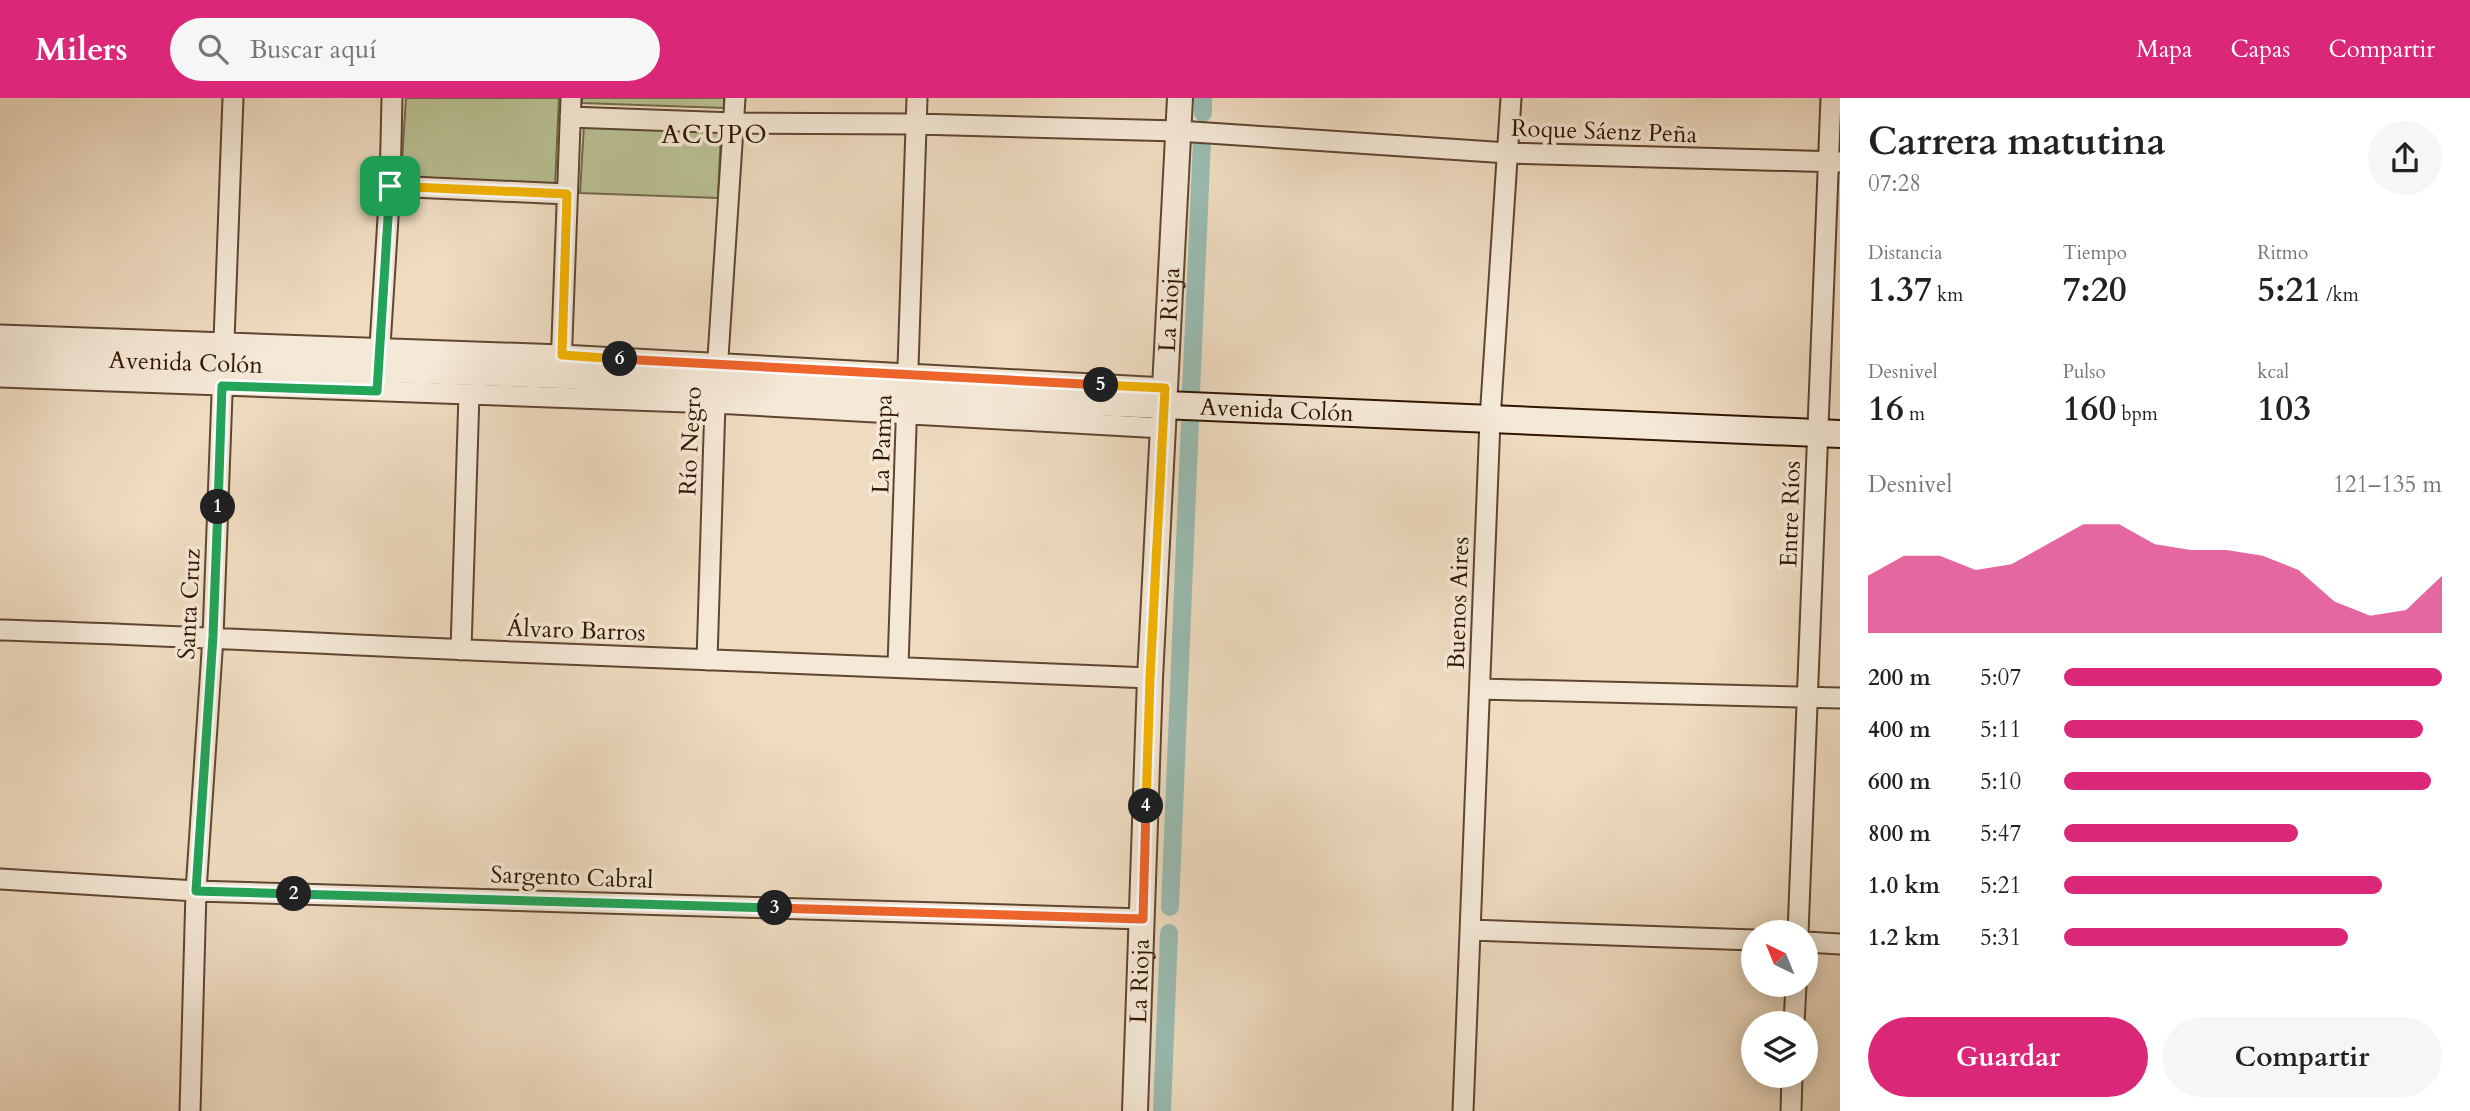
<!DOCTYPE html>
<html lang="es">
<meta charset="utf-8">
<style>
body{margin:0;font-family:Cardo,serif;background:#f6f6f6;color:#222;height:100vh;display:flex;flex-direction:column;font-size:26px;white-space:nowrap}
*{box-sizing:border-box;margin:0}
p{font-size:23px;color:#767676}
.icon{flex:none;width:38px;height:38px;fill:none;stroke:currentColor;stroke-width:2;stroke-linecap:round;stroke-linejoin:round}
.map{position:relative;flex:1;overflow:hidden}
.drawer{display:flex;flex-direction:column;background:#fff;width:630px}
.drawer>*{flex:none}
.needle{width:46px;rotate:317deg}
.tools{position:absolute;left:1741px;top:822px;display:grid;gap:14px}
.tools a{display:grid;place-items:center;width:77px;height:77px;border-radius:50%;background:#fff;box-shadow:0 4px 18px #0003;font-size:35px}
.pin{position:absolute;display:grid;place-items:center;width:60px;height:60px;color:#fff;margin:-30px;border-radius:14px;box-shadow:0 4px 10px #0006}
.km{position:absolute;width:35px;height:35px;margin:-18px;border-radius:50%;background:#222;color:#fff;font-size:19px;line-height:35px;text-align:center}
.round{display:grid;place-items:center;flex:none;width:74px;height:74px;border-radius:37px;background:#f6f6f6}
.head{display:flex;align-items:center;justify-content:space-between;height:119px;padding:0 28px}
h1{font-size:38px;font-weight:600;line-height:52px}
.metrics{display:grid;grid-template-columns:repeat(3,1fr);gap:10px;height:119px;padding:7px 28px}
.metrics div{display:grid;align-content:center}
.metrics b{font-size:35px;font-weight:600}
.metrics small{font-size:19px;font-weight:400}
.metrics p{font-size:19px}
.chart{height:196px;padding:14px 28px}
.chart p{display:flex;justify-content:space-between}
.chart svg{width:100%;height:126px;margin-top:7px;fill:#db2777;opacity:.7}
.cta{display:flex;gap:14px;margin-top:auto;padding:14px 28px}
.cta a{flex:1;height:80px;border-radius:42px;background:#db2777;color:#fff;font-size:28px;font-weight:600;line-height:80px;text-align:center}
.cta a+a{background:#f6f6f6;color:#222}
ul{padding:0 28px;list-style:none;font-size:23px}
li{display:grid;grid-template-columns:112px 84px 1fr;align-items:center;height:52px}
li i{height:18px;border-radius:9px;background:#db2777}
header{display:flex;align-items:center;gap:42px;box-sizing:border-box;height:98px;padding:0 35px;background:#db2777;color:#fff}
header strong{font-size:33px}
nav{display:flex;gap:38px;margin-inline-start:auto;font-size:24px}
.search{width:490px;height:63px;background:#f6f6f6;display:flex;align-items:center;gap:18px;box-sizing:border-box;padding:0 24px;border-radius:38px;color:#767676;font-size:26px}
main{display:flex;flex:1;min-height:0}
.map>svg:first-child{display:block}
.green{fill:#b8c093;stroke:#746a4a;stroke-width:2}
.lines{fill:none;stroke-linecap:round;stroke-linejoin:round}
.canal{stroke:#99bbb0;stroke-width:18}
.minor-casing{stroke:#604631;stroke-width:23}
.tertiary-casing{stroke:#604631;stroke-width:28}
.secondary-casing{stroke:#311501;stroke-width:30}
.minor{stroke:#f4e8d6;stroke-width:19}
.tertiary{stroke:#f4e8d6;stroke-width:24}
.secondary{stroke:#f4e8d6;stroke-width:26}
.split-1-casing{stroke:#fff;stroke-width:14}
.split-2-casing{stroke:#fff;stroke-width:14}
.split-3-casing{stroke:#fff;stroke-width:14}
.split-4-casing{stroke:#fff;stroke-width:14}
.split-5-casing{stroke:#fff;stroke-width:14}
.split-6-casing{stroke:#fff;stroke-width:14}
.split-7-casing{stroke:#fff;stroke-width:14}
.split-1{stroke:#22a559;stroke-width:9}
.split-2{stroke:#22a559;stroke-width:9}
.split-3{stroke:#22a559;stroke-width:9}
.split-4{stroke:#f0652b;stroke-width:9}
.split-5{stroke:#f5b400;stroke-width:9}
.split-6{stroke:#f0652b;stroke-width:9}
.split-7{stroke:#f5b400;stroke-width:9}
.labels{text-anchor:middle;stroke-width:7;stroke-linejoin:round;paint-order:stroke}
.street-label{font-size:24px;fill:#311501;stroke:#f4e8d6}
.neighbourhood-label{font-size:26px;letter-spacing:2px;fill:#311501;stroke:#f4e8d6}
</style>
<header>
<strong>Milers</strong>
<div class="search"><svg class="icon" aria-label="search" viewBox="0 0 24 24"><circle cx="10" cy="10" r="6"/><path d="M15 15l6 6"/></svg>Buscar aquí</div>
<nav><a>Mapa</a><a>Capas</a><a>Compartir</a></nav>
</header>
<main>
<div class="map">
<svg width="1840" height="1013" viewBox="0 0 1840 1013">
<rect width="100%" height="100%" fill="#eedbc0"/>
<filter id="stains"><feTurbulence type="fractalNoise" baseFrequency=".00286" numOctaves="4"/><feColorMatrix values="0 0 0 0 .2 0 0 0 0 .09 0 0 0 0 .02 0 0 0 .5 -.17"/></filter>
<radialGradient id="worn" r=".72"><stop offset=".6" stop-color="#630" stop-opacity="0"/><stop offset="1" stop-color="#630" stop-opacity=".3"/></radialGradient>
<path class="green" d="M406,0H559L555,88L401,79Z
M582,0H724V10L582,5Z
M584,26L721,33L718,100L580,95Z"/>
<g class="lines">
<path class="canal" d="M1203,15V0
M1191,294L1202,42
M1170,809L1190,323
M1162,1013L1169,835"/>
<g class="minor-casing">
<path id="minor" d="M570,19L734,25L916,26L1178,33L1508,55L1840,64
M390,88L567,96
M0,237L562,257L1165,290
M379,264L390,88L392,0
M561,270L571,0
M0,279L715,305L1163,330
M0,532C172,537 343,547 514,554C726,563 938,570 1150,580
M461,552L469,296
M707,562L715,305L735,0
M898,568L917,0
M1480,591L1840,600
M0,781L196,793L1143,821
M1470,832L1754,842
M1798,835L1831,0
M1806,844L1840,846
M1794,926L1796,887
M190,1013L196,793L213,539L233,0
M1463,1013L1490,322L1511,0
M1791,1013L1792,978"/>
</g>
<g class="tertiary-casing">
<g id="tertiary">
<path id="s1" d="M1135,1013L1150,580L1180,0"/>
</g>
</g>
<g class="secondary-casing">
<g id="secondary">
<path id="s2" d="M0,258L561,277L908,296L1840,336"/>
</g>
</g>
<use href="#minor" class="minor"/>
<use href="#tertiary" class="tertiary"/>
<use href="#secondary" class="secondary"/>
</g>
<g class="lines">
<g class="split-1-casing">
<path id="split-1" d="M218,409L222,288L377,293L390,88"/>
</g>
<g class="split-2-casing">
<path id="split-2" d="M218,409L213,538L196,793L294,796"/>
</g>
<g class="split-3-casing">
<path id="split-3" d="M294,796L775,810"/>
</g>
<g class="split-4-casing">
<path id="split-4" d="M775,810L1143,821L1146,708"/>
</g>
<g class="split-5-casing">
<path id="split-5" d="M1101,287L1165,290L1150,580L1146,708"/>
</g>
<g class="split-6-casing">
<path id="split-6" d="M620,261L1101,287"/>
</g>
<g class="split-7-casing">
<path id="split-7" d="M390,88L567,96L562,257L620,261"/>
</g>
<use href="#split-1" class="split-1"/>
<use href="#split-2" class="split-2"/>
<use href="#split-3" class="split-3"/>
<use href="#split-4" class="split-4"/>
<use href="#split-5" class="split-5"/>
<use href="#split-6" class="split-6"/>
<use href="#split-7" class="split-7"/>
</g>
<g class="labels">
<g class="street-label">
<text transform="translate(1604 33) rotate(2)" y="8">Roque Sáenz Peña</text>
<text dy="8" stroke="none"><textPath href="#s1" startOffset="802">La Rioja</textPath></text>
<text dy="8" stroke="none"><textPath href="#s2" startOffset="186">Avenida Colón</textPath></text>
<text dy="8" stroke="none"><textPath href="#s2" startOffset="1278">Avenida Colón</textPath></text>
<text transform="translate(690 343) rotate(-87)" y="8">Río Negro</text>
<text transform="translate(882 346) rotate(-88)" y="8">La Pampa</text>
<text transform="translate(1790 416) rotate(-88)" y="8">Entre Ríos</text>
<text transform="translate(1458 505) rotate(-88)" y="8">Buenos Aires</text>
<text transform="translate(189 506) rotate(-87)" y="8">Santa Cruz</text>
<text transform="translate(576 532) rotate(2)" y="8">Álvaro Barros</text>
<text transform="translate(572 779) rotate(2)" y="8">Sargento Cabral</text>
<text dy="8" stroke="none"><textPath href="#s1" startOffset="130">La Rioja</textPath></text>
</g>
<g class="neighbourhood-label">
<text x="715" y="45">ACUPO</text>
</g>
</g>
<rect width="100%" height="100%" filter="url(#stains)"/>
<rect width="100%" height="100%" fill="url(#worn)"/>
</svg>
<div class="tools">
<a><svg class="needle" viewBox="-14 -14 28 28"><path d="M0-13l5 13h-10z" fill="#e53935"/><path d="M0 13l5-13h-10z" fill="#767676"/></svg></a>
<a><svg class="icon" aria-label="layers" viewBox="0 0 24 24"><path d="M12 4l9 5-9 5-9-5zM3 14l9 5 9-5"/></svg></a>
</div>
<div class="pin" style="left:390px;top:88px;background:#1e9e55"><svg class="icon" aria-label="arrive" viewBox="0 0 24 24"><path d="M6 21V4h12l-3 4 3 4H6"/></svg></div>
<b class="km" style="left:218px;top:409px">1</b>
<b class="km" style="left:294px;top:796px">2</b>
<b class="km" style="left:775px;top:810px">3</b>
<b class="km" style="left:1146px;top:708px">4</b>
<b class="km" style="left:1101px;top:287px">5</b>
<b class="km" style="left:620px;top:261px">6</b>
</div>
<section class="drawer">
<div class="head"><div><h1>Carrera matutina</h1><p>07:28</p></div><a class="round"><svg class="icon" aria-label="share" viewBox="0 0 24 24"><path d="M12 15V3M7 8l5-5 5 5M5 13v7h14v-7"/></svg></a></div>
<div class="metrics">
<div><p>Distancia</p><b>1.37<small> km</small></b></div>
<div><p>Tiempo</p><b>7:20</b></div>
<div><p>Ritmo</p><b>5:21<small> /km</small></b></div>
</div>
<div class="metrics">
<div><p>Desnivel</p><b>16<small> m</small></b></div>
<div><p>Pulso</p><b>160<small> bpm</small></b></div>
<div><p>kcal</p><b>103</b></div>
</div>
<div class="chart"><p><span>Desnivel</span>121–135 m</p>
<svg viewBox="0 0 160 44" preserveAspectRatio="none"><path d="M0 44V24L10 17L20 17L30 22L40 20L50 13L60 6L70 6L80 13L90 15L100 15L110 17L120 22L130 33L140 38L150 36L160 24V44z"/></svg>
</div>
<ul>
<li><b>200 m</b>5:07<i style="width:100%"></i></li>
<li><b>400 m</b>5:11<i style="width:95%"></i></li>
<li><b>600 m</b>5:10<i style="width:97%"></i></li>
<li><b>800 m</b>5:47<i style="width:62%"></i></li>
<li><b>1.0 km</b>5:21<i style="width:84%"></i></li>
<li><b>1.2 km</b>5:31<i style="width:75%"></i></li>
</ul>
<div class="cta"><a>Guardar</a><a>Compartir</a></div>
</section>
</main>
